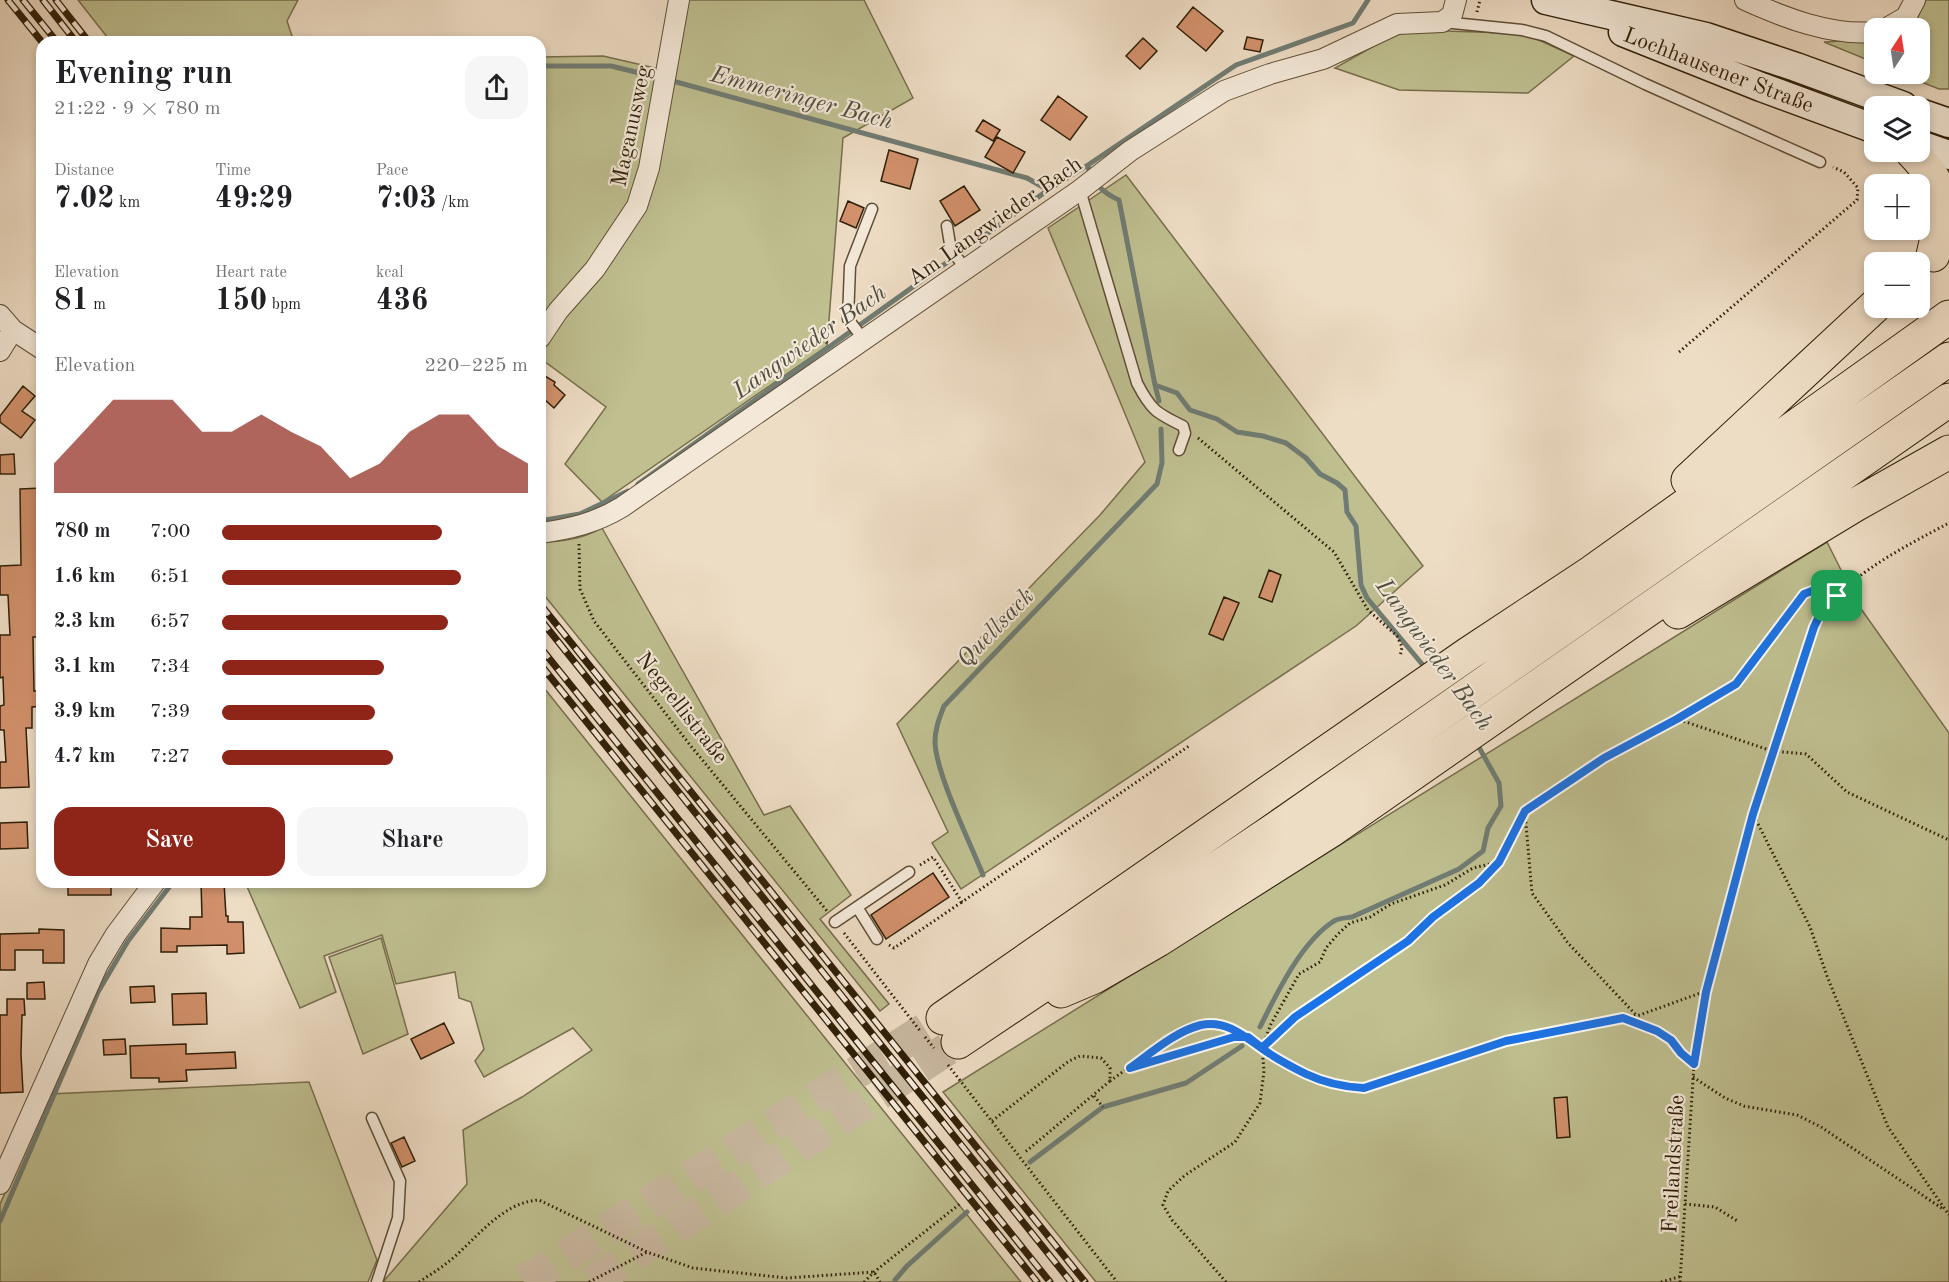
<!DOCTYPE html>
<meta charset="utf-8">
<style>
body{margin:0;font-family:"Old Standard TT",serif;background:#f6f6f6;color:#202124;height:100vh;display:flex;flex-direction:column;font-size:22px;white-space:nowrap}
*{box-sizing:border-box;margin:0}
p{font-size:20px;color:#757577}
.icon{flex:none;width:33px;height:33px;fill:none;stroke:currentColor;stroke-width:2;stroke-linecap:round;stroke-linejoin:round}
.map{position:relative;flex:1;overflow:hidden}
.side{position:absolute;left:36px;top:36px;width:510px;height:852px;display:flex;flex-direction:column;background:#fff;border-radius:18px;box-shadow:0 3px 9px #0003}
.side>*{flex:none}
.needle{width:39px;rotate:12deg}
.tools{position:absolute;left:1864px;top:18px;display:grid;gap:12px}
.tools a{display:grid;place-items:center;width:66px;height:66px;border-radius:12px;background:#fff;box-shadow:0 3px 9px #0003;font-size:30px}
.pin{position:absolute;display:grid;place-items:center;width:51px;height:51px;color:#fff;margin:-26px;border-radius:12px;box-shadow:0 3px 9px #0006}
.round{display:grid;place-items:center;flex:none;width:63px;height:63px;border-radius:18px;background:#f6f6f6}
.overview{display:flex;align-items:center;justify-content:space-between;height:102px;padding:0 18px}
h1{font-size:33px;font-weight:600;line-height:45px}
.stats{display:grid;grid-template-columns:repeat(3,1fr);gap:9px;height:102px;padding:6px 18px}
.stats div{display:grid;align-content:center}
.stats b{font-size:30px;font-weight:600}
.stats small{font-size:16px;font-weight:400}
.stats p{font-size:16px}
.chart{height:168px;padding:12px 18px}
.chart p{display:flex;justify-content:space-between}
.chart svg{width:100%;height:108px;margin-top:6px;fill:#8f2418;opacity:.7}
.primary-button{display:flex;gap:12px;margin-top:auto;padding:12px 18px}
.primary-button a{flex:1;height:69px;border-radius:18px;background:#8f2418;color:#fff;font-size:24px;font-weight:600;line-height:69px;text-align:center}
.primary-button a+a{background:#f6f6f6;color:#202124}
ul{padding:0 18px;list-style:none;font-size:20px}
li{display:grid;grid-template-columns:96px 72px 1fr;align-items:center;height:45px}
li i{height:15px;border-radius:8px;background:#8f2418}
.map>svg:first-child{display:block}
.green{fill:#bfbf90;stroke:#776f4c;stroke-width:1.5}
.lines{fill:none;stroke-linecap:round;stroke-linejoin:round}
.stream{stroke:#707c73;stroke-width:5}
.building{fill:#d2916c;stroke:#2f1f08;stroke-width:1.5}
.highway-tunnel{stroke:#c8b79f;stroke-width:33;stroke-dasharray:33 16;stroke-linecap:butt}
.lane-casing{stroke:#5f4e37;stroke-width:13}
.street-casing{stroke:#5f4e37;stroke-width:22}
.secondary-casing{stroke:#2f1f08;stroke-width:31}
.highway-casing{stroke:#2f1f08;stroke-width:35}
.path{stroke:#2f1f08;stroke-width:3;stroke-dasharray:1.5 3;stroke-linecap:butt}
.lane{stroke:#f4e9d9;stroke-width:10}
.street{stroke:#f4e9d9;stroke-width:20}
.secondary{stroke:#f4e9d9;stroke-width:28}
.highway{stroke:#eeddc5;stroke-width:33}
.rail-casing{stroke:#2f1f08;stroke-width:7}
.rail{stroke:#f4e9d9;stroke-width:4.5;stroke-dasharray:14;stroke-linecap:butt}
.route-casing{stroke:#fff;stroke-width:12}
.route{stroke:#1a73e8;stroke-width:8}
.labels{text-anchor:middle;stroke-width:4.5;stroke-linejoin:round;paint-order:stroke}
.street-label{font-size:22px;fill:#2f1f08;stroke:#f4e9d9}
.water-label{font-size:24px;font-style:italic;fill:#4f4e3e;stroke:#f4e9d9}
</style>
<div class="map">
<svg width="1949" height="1282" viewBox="0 0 1949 1282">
<rect width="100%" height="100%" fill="#eeddc5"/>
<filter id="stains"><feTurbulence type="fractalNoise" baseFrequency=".00333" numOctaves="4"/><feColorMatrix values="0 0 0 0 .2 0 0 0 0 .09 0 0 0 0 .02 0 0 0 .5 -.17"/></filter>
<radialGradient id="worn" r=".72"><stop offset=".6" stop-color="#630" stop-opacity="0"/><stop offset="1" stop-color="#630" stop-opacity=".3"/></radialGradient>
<path class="green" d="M78,0H298L287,21L294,42H111Z
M681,0H864L913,98L843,138L827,346L602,502L565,464L606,407L540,358V345L626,233Z
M1925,0H1949V89H1939L1901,74H1920V28H1908L1914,26Z
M1411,30L1510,33L1530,36L1574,56L1528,93L1399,90L1335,68L1386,39Z
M1875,39V63L1824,42Z
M603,56L664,70L629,214L540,330V57Z
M1126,175L1423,566L1356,626L961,889L932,843L948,832L897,724L1100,515L1145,462L1048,228Z
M602,528L764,815L790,806L851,895L820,919L889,1004L880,1011L540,590V542C563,542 581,539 602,528Z
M1827,542L1859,606L1949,733V1282H1096L943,1092Z
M540,683L1021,1282H383L467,1184L463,1130L522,1097L592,1050L573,1028L484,1077L475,1061L484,1049L471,1002L459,998L455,972L396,984L382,935L324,956L336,992L300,1008L245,882H540Z
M381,938L408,1034L363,1054L329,957Z
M309,1082L377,1260L368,1282H0V1204L49,1094Z"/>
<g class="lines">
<path class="stream" d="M1368,0L1353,23L1236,65L1088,165C1089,181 1105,194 1119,200L1155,385L1177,393L1190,410L1217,419L1237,432L1263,436L1286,443L1306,458L1320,474L1337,483L1345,490L1347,512L1356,526L1361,585L1367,598L1427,670
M540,66H611L660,78
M669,80L1027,178L1048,190
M1155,385L1159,401
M638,484L1048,190L1088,165
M540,521L580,514L628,491
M983,875C970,842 936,774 935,742C935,729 939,719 944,706L1157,484L1162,463L1161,429
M1260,1027C1277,993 1301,942 1334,921C1339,918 1346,918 1352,917L1459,869L1483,851L1488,828L1501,806L1499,783L1476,742
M1030,1162L1103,1107L1186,1083L1242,1046
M0,1221L98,992L128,941L173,882
M895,1280L907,1266L967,1212"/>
</g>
<path class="building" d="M1193,7L1223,31L1206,51L1177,27Z
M1247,37L1263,40L1260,52L1244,49Z
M1143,38L1157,51L1140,69L1126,56Z
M1058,96L1087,117L1070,140L1041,120Z
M983,120L1000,130L993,141L976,131Z
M997,137L1025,152L1013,173L985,157Z
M889,150L918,159L910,189L881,181Z
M964,186L980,210L955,226L940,201Z
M848,201L864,208L856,228L840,221Z
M540,373L555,382L554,385L565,395L554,408L545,400L540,408Z
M23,386L35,396L22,411L35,420L21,438L0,422V416Z
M14,454L15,474H0V455Z
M42,488V637H33L34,691H42V706L32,707V728H26L29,787L0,788V762H6L4,730H0V706L4,705L3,677L0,678V635H10L8,595H0V566L21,565L20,489Z
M1269,570L1281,575L1272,602L1259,597Z
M1224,597L1239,603L1223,640L1209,634Z
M27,822L28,848L0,849V823Z
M933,873L949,897L886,939L871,915Z
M68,882H111V895H68Z
M201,882H224L226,916H228V922H243L244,953L227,954V945L177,946V952H161V928L190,929V917H202Z
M39,929L64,930V963H43V950H15V970H0V934L39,933Z
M44,982L45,999H27V983Z
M154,986L155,1002L131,1003L130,987Z
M206,993L207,1024L173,1025L172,994Z
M7,999H24L25,1015H22L21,1054L23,1092L0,1093V1015H7Z
M444,1023L454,1043L421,1059L411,1039Z
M125,1039L126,1054L104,1055L103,1040Z
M186,1044V1054L235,1052L236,1068L186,1070L187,1081L159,1082V1078H131L130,1046Z
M1567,1097L1570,1137L1557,1138L1554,1098Z
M404,1137L415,1161L402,1167L391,1143Z"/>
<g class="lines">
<path class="highway-tunnel" d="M524,1282L943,1018
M592,1282L958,1042"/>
<g class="lane-casing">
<path id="lane" d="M1443,22L1522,30L1546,36L1645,84L1820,162
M1080,190L1137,383C1151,410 1156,413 1183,426L1185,433L1179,450
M947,226L951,250L966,269
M864,340L848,319L850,266L872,209
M857,907L877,939
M835,922L909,872
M372,1118L400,1181L398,1218L377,1282"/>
</g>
<g class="street-casing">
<path id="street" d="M1745,0C1785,18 1831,36 1875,32
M1887,28L1906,17L1915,0
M0,315L13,330L42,349
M540,338L558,311L595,269L637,206L649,168L679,0
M0,351L13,330
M540,533C570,529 596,523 622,507L1080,190L1130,151L1224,91L1270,74L1323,59L1397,24L1442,22L1452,15L1456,0
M0,1184L98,964L116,934L155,882"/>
</g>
<g class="secondary-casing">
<path id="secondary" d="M1546,0L1706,37L1796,67L1903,106
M1623,32L1761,87L1875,129
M1920,113L1949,123
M1920,145L1949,155"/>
</g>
<g class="highway-casing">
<path id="highway" d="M1912,152C1948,190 1945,205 1933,255
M1688,480L1875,306
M1678,612L1855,505L1949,452
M1061,991L1094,977L1158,940L1333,829L1949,400
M943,1018L1468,654L1592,572L1949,317
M958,1042L1277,828L1949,359"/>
</g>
<path class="path" d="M1477,12L1480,0
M814,329L827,343
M1679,352L1857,200L1858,188L1844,172L1833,167
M1198,438L1334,552L1368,610L1397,636L1402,647L1400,657
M579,544L580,589L594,621L690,745L827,911
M1677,719L1736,684L1804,594L1817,589L1837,596
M1525,813L1532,893L1568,943L1637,1016
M1754,816L1810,927L1827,976L1888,1127L1949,1215
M920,865L933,857L962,902L1189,746
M844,933L921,1032
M889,945L894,948L962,902
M1625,1017L1637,1016L1706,991
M925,1037L934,1048
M1262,1048L1295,1017L1408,941L1433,917L1479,883L1499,862L1525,811L1604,758L1677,719L1772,751L1806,754L1847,792L1949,840
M948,1065L1117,1282
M1135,1066L1234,1037H1247
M1693,1077L1725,1098L1744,1106L1797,1115L1821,1127L1943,1209
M1110,1081C1133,1065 1173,1032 1200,1025C1228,1018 1248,1039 1269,1054C1303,1076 1342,1093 1382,1083L1505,1041L1623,1018L1657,1031L1671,1040L1681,1053L1694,1064
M1094,1096L1103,1107
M992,1121L1069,1061L1080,1056L1101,1058L1110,1068V1081L1024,1153
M1685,1204L1715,1207L1739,1222
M419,1282C428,1276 438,1270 447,1263C475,1241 501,1202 539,1200L647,1252L693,1268L787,1278L874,1272L880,1282
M589,1282L647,1252
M864,1282L874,1272L961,1203
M1226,1282L1172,1220L1163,1205L1168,1191L1184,1176L1235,1142L1260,1103L1264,1071L1262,1048L1271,1024L1299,974L1320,962L1326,948L1338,934L1350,923L1370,917L1391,904L1445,885L1473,868L1499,862
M1661,1282L1682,1276
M1680,1282L1694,1064L1706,991L1753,814L1814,627C1837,580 1904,547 1949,523"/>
<use href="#lane" class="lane"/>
<use href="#street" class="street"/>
<use href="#secondary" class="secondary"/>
<use href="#highway" class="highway"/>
<g class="rail-casing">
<path id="rail" d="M8,0L42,42
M23,0L57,42
M43,0L76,42
M56,0L89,42
M540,604L1085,1282
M540,619L1071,1282
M540,647L1050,1282
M540,664L1037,1282"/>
</g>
<use href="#rail" class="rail"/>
</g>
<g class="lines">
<g class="route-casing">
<path id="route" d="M1837,596L1817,589L1804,594L1736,684L1677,719L1604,758L1525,811L1499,862L1479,883L1433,917L1408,941L1295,1017L1262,1048L1248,1037H1234L1130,1068C1151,1053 1176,1031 1201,1025C1229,1019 1248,1040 1270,1054C1281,1061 1294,1068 1306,1074C1325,1083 1344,1087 1364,1088L1506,1041L1623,1018L1657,1031L1671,1040L1681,1053L1694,1064L1706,992L1753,814L1814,627L1822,610L1837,596"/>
</g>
<use href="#route" class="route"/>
</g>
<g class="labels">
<g class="street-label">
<text transform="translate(1719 69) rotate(21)" y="8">Lochhausener Straße</text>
<text transform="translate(630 126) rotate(-78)" y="8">Maganusweg</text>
<text transform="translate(994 220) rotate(-35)" y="8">Am Langwieder Bach</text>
<text transform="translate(683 707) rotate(52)" y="8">Negrellistraße</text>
<text transform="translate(1672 1164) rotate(-87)" y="8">Freilandstraße</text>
</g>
<g class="water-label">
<text transform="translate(802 97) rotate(15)" y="8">Emmeringer Bach</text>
<text transform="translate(809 341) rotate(-35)" y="8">Langwieder Bach</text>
<text transform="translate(995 627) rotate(-46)" y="8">Quellsack</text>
<text transform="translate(1435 654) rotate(54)" y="8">Langwieder Bach</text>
</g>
</g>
<rect width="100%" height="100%" filter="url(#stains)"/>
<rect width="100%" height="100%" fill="url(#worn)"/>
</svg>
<div class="tools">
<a><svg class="needle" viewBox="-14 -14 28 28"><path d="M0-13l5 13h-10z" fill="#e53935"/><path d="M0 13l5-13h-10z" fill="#757577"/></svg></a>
<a><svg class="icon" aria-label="layers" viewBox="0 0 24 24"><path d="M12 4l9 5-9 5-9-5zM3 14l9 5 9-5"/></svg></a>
<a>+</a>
<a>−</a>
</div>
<div class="pin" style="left:1837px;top:596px;background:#1e9e55"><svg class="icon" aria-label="arrive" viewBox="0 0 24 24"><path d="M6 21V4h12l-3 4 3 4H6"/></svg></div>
<section class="side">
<div class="overview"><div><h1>Evening run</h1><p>21:22 · 9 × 780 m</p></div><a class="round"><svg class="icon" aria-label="share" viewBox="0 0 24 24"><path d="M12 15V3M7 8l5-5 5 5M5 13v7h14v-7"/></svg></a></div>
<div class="stats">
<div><p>Distance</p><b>7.02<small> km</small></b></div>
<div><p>Time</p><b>49:29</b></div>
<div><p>Pace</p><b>7:03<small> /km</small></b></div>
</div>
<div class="stats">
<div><p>Elevation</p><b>81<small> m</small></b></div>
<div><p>Heart rate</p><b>150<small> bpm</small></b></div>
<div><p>kcal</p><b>436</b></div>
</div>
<div class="chart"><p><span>Elevation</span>220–225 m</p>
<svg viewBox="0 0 160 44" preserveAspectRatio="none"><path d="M0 44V32L10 19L20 6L30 6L40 6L50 19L60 19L70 12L80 19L90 25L100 38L110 32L120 19L130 12L140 12L150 25L160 32V44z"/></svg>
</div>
<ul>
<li><b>780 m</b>7:00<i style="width:72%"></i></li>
<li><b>1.6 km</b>6:51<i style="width:78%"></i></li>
<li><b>2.3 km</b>6:57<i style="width:74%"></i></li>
<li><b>3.1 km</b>7:34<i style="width:53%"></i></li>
<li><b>3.9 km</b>7:39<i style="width:50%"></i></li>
<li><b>4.7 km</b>7:27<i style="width:56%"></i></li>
</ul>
<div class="primary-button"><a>Save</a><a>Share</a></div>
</section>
</div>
